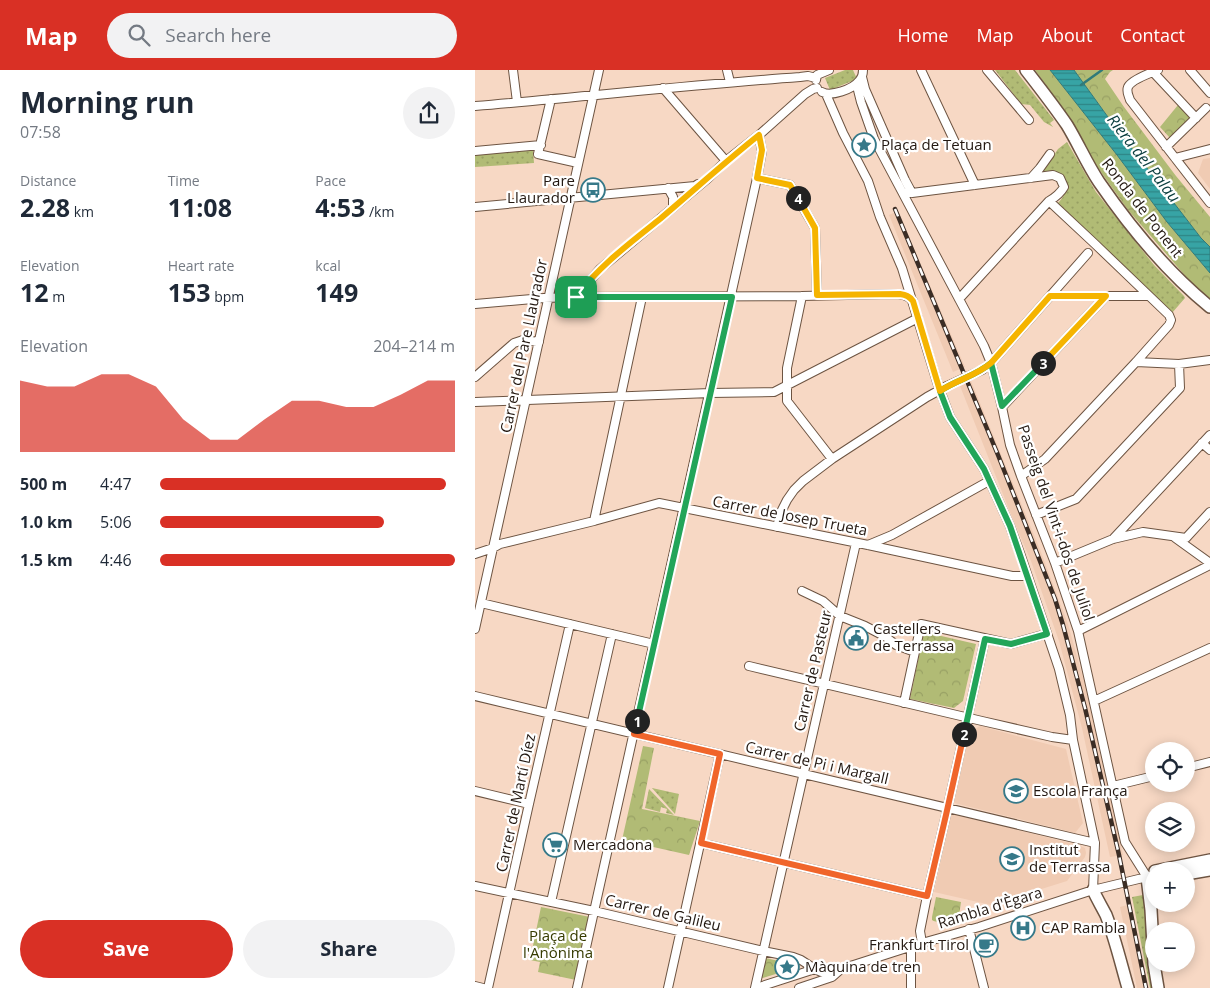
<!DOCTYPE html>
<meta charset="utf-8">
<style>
body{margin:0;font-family:"Open Sans",sans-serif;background:#f2f2f3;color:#1f2937;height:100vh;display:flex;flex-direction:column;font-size:19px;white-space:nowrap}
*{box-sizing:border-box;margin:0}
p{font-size:16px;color:#747a83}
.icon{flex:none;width:28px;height:28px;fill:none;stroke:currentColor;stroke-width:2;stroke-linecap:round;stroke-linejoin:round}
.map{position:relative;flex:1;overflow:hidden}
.drawer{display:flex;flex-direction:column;background:#fff;width:475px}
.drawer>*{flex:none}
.controls{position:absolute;left:670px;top:672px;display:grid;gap:10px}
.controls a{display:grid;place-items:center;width:50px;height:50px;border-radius:50%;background:#fff;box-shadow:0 2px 12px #0003;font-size:25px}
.pin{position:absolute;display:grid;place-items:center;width:42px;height:42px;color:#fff;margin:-21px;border-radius:10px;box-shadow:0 2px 8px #0006}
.km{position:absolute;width:25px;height:25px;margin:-12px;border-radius:50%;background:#222;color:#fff;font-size:14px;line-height:25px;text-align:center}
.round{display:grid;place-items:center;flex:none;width:52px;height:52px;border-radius:26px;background:#f2f2f3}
.overview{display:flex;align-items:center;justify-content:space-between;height:85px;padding:0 20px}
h1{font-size:28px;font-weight:700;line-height:38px}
.metrics{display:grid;grid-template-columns:repeat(3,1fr);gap:8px;height:85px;padding:5px 20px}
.metrics div{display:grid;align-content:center}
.metrics b{font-size:25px;font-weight:700}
.metrics small{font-size:14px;font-weight:400}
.metrics p{font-size:14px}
.chart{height:140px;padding:10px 20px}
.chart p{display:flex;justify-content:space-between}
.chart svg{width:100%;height:90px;margin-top:5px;fill:#d93025;opacity:.7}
.primary-button{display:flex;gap:10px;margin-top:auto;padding:10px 20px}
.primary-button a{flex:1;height:58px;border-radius:30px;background:#d93025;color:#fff;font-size:20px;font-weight:700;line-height:58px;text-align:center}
.primary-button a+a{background:#f2f2f3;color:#1f2937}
ul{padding:0 20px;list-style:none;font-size:16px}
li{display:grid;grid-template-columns:80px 60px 1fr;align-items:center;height:38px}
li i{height:12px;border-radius:6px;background:#d93025}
header{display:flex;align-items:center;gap:30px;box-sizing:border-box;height:70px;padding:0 25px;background:#d93025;color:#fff}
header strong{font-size:24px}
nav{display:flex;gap:28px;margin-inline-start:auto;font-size:18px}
.search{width:350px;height:45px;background:#f2f2f3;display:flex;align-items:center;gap:12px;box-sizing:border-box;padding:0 18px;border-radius:28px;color:#747a83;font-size:19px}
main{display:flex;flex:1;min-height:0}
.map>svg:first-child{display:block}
.built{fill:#f0cbb3}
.grass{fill:url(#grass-dots)}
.forest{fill:url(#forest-crowns)}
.water{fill:url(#water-rules);stroke:#317a79}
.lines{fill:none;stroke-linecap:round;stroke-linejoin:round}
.stream{stroke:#317a79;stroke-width:2.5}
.street-casing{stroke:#6d5442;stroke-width:10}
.secondary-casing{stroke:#6d5442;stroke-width:14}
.street{stroke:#fff;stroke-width:8}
.secondary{stroke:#fff;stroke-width:11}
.rail-casing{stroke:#3b2d25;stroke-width:4.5}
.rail{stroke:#fff;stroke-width:2.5;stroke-dasharray:8;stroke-linecap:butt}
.split-1-casing{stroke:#fff;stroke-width:10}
.split-2-casing{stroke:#fff;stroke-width:10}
.split-3-casing{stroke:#fff;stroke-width:10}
.split-4-casing{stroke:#fff;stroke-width:10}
.split-5-casing{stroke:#fff;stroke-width:10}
.split-1{stroke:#22a559;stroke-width:6}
.split-2{stroke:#f0652b;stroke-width:6}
.split-3{stroke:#22a559;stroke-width:6}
.split-4{stroke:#f5b400;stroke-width:6}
.split-5{stroke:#f5b400;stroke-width:6}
.labels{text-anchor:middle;stroke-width:4.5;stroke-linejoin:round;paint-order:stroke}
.poi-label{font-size:15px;fill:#231811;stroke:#fff;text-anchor:start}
.street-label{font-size:15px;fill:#231811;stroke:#fff}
.park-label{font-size:15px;fill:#363b00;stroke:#fff}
.water-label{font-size:16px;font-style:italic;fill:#083b3c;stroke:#fff}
</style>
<header>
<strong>Map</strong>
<div class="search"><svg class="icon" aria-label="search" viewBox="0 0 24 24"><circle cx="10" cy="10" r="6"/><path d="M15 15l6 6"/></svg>Search here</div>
<nav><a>Home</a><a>Map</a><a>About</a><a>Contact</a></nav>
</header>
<main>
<section class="drawer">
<div class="overview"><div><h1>Morning run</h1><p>07:58</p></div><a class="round"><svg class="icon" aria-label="share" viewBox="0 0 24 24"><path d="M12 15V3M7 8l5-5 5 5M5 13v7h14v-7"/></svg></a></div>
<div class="metrics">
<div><p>Distance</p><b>2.28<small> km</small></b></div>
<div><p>Time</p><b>11:08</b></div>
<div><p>Pace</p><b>4:53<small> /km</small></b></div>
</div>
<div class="metrics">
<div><p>Elevation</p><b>12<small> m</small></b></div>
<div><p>Heart rate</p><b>153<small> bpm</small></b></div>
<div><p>kcal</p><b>149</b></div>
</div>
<div class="chart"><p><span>Elevation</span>204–214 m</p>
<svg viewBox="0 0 160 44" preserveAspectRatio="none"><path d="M0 44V9L10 12L20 12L30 6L40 6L50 12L60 28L70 38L80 38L90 28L100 19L110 19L120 22L130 22L140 16L150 9L160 9V44z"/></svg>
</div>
<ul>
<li><b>500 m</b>4:47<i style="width:97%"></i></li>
<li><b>1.0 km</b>5:06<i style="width:76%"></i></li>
<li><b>1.5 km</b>4:46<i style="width:100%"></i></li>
</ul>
<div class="primary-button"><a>Save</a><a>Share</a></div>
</section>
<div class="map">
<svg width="735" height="918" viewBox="0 0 735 918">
<defs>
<pattern id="grass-dots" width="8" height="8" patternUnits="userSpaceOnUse" patternTransform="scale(1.25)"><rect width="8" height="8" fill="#b1bb75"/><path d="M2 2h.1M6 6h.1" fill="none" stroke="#98a064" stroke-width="1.8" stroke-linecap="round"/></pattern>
<pattern id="forest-crowns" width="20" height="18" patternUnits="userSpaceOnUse" patternTransform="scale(1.25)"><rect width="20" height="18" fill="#b1bb75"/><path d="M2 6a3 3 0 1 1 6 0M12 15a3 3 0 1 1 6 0" fill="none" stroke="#98a064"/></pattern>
<pattern id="water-rules" width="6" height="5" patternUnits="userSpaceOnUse" patternTransform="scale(1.25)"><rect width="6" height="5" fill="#37a4a5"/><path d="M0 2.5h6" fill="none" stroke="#2e8585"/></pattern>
</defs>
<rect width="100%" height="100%" fill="#f7d8c4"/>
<path class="built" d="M735,88V119L723,103L728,89Z
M423,141L490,297L478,302L414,145Z
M496,311L564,477L593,554L610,615L648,785L635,787L607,658L584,571L556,491L537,447L485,316Z
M505,656L591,679L608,753L600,763L479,733L494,663Z
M476,744L599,774L604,775L610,778L611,783L610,787L592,811L516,835L459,822Z
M656,834L674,918H662L645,837Z"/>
<path class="grass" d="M370,0H378L382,9L355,20L350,8Z
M520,0H540L579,50L575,53L578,57L569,52L555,35L546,34Z
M592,72L621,122L679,195L709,226L710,228L697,243L581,135C599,119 594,97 567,103L583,79Z
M58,79L59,93L0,97V84Z
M177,718L204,724L200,744Z
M174,719L199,745L191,743L192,739L186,737L185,742L170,738Z
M668,825L672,855V885L679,918H675L657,827Z"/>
<path class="forest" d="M560,0H575L642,85L692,152L735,203V229L713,209L653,140L613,84L596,50Z
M599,0H638L635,2L630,9L649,37L701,106L735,147V177L726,168L638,54Z
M703,35L716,48L695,68L685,57Z
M449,562L501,574L488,631L479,638L435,629Z
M168,676L179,678L167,739L225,751L214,785L147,770Z
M461,827L486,832L484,846C476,849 465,855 457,850V847Z
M66,837L115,847L101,910L63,902L65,892L55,890Z
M286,887L322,895L323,897L281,910Z"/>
<path class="water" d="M575,0H599L638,54L726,168L735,177V203L692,152L642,85Z"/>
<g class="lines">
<path class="stream" d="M606,15L627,0"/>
<g class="street-casing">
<path id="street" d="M38,0L42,32
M252,0L255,12
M446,0L500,115
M512,0L554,50
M683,0C675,3 656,10 653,17C651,22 654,26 655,30L735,133
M715,0L735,23
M678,2L721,48
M387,7L390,19L430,110L437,123
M341,10L342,5L354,0
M188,18L251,91
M347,22C356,27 378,19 384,11C387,8 388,4 388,0
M351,24L368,63L393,111L405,147L427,198L463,315L475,347L509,399L535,456L546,486L584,599L595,645L598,670L620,773L618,820
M76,29L63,84L103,93
M0,36C108,27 216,15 325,7L333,6L341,8
M691,77L731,38
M0,81L66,75
M700,88L735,79
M282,108L315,115L340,158L342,225
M556,108L565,98L575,84
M193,118L198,127V137
M428,123H437L578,105L585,108L589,117C585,124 581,127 574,131L484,229
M0,137L220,116L223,114
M327,226L312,298V331L357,389
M575,226H674
M101,227L125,199L231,110L251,91L284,65L330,24L338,19L342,18
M0,234L69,228L101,227L327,226L417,224C425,224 432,224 438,231
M661,292L704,294L735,290
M0,307L39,273L48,270L64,272
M0,332L235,323L299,322L443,248
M527,337L631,226
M727,373L735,380
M546,406L570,389L661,292L694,255L696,250L694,245L620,174L574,131
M561,445L601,429L705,318L704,294
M119,451L167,227
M302,457L306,442L312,430L319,420L328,411L357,389L452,327L472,316L507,300L516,293L613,183
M699,467L735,493
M638,469L735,365
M393,475L417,465L514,411
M0,484L18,478L25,474L119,451L184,433L393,475L537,506H552
M580,493L638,469L668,462L711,468L735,442
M327,521L348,531L365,546L390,556L411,567L421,575L440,582
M6,533L179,574
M0,559L124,0
M603,561L735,495
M274,596L507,651L577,667L598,670
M0,626L620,773
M619,631L735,578
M429,633L446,554L536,574L571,564
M711,698L735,692
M638,716L679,706
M0,721L54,734
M226,773L452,826
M0,816L119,841L288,881L318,887L326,890L340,899L346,902L366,899
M76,832L137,564
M494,859L509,918
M447,873L445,861L452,826L471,745L510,569
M436,877V918
M0,916L8,918
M13,918L54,734L95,554
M102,918L282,108L287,81L284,65
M193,918L245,684
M280,918L381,473
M281,918L343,898
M324,918L357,907L366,899L447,873L504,857L618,820L672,807L650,772L603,561L580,493L546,406L535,375L527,337L516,293L509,276L484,229L399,69L386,32L383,20L384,13"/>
</g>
<g class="secondary-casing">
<path id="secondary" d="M551,0C565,18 579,36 592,55C603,73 612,94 624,112C655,157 692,202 735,237
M680,801L735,790
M711,804L735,800
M672,807L676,840L679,894
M618,820C622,829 627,837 631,845C640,868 646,894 653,918
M679,894L683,918"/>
</g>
<use href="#street" class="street"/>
<use href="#secondary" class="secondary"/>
<g class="rail-casing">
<path id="rail" d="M420,139L523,385L580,529L588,555L610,638L644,785L671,918"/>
</g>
<use href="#rail" class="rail"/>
</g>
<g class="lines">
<g class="split-1-casing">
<path id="split-1" d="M101,227H257L162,651"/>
</g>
<g class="split-2-casing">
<path id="split-2" d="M162,651L159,664L245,684L226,773L452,826L471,745L489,664"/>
</g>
<g class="split-3-casing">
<path id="split-3" d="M489,664L510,569L536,574L572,564L535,456L509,399L475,347L465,321C481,310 501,306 516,293L527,336L568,293"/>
</g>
<g class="split-4-casing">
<path id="split-4" d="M323,128L340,158L342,225L425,224C431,225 434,226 438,231L465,321C481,310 501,306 516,293L575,226H631L568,293"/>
</g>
<g class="split-5-casing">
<path id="split-5" d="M101,227C124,196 155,173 185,149C218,121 250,92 284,65L287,80L282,108L315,115L323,128"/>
</g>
<use href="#split-1" class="split-1"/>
<use href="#split-2" class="split-2"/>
<use href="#split-3" class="split-3"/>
<use href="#split-4" class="split-4"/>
<use href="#split-5" class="split-5"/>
</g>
<defs>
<g id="sight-ring" transform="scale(1.25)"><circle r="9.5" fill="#fff" stroke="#367989" stroke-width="1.5"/><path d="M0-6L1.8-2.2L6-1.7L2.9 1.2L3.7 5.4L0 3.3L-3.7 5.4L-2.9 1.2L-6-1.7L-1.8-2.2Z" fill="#367989"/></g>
<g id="bus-ring" transform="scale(1.25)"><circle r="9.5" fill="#fff" stroke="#367989" stroke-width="1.5"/><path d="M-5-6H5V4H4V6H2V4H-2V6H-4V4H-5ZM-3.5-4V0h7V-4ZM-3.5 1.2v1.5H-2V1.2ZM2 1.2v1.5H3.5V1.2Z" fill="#367989"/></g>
<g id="civic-ring" transform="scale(1.25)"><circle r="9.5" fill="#fff" stroke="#367989" stroke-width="1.5"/><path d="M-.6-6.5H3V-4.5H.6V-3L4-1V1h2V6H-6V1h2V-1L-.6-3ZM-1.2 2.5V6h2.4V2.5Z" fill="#367989"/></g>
<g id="school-ring" transform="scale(1.25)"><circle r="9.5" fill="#fff" stroke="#367989" stroke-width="1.5"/><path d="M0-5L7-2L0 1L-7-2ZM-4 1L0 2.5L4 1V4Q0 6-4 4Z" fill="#367989"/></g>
<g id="supermarket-ring" transform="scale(1.25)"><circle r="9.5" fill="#fff" stroke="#367989" stroke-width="1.5"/><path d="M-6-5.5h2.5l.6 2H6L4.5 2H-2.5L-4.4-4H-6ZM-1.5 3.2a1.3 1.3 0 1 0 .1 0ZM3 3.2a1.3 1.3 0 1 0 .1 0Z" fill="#367989"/></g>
<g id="hospital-ring" transform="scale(1.25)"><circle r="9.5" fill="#fff" stroke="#367989" stroke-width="1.5"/><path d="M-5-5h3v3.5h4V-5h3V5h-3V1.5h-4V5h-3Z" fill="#367989"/></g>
<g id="cafe-ring" transform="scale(1.25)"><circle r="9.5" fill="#fff" stroke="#367989" stroke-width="1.5"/><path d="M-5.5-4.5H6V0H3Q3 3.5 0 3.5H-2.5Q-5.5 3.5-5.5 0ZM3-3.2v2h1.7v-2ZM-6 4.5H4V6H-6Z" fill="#367989"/></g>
</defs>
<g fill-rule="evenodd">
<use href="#sight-ring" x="389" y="75"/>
<use href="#bus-ring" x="118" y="120"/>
<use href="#civic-ring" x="381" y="568"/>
<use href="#school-ring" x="541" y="721"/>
<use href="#supermarket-ring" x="80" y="775"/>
<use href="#school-ring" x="537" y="789"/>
<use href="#hospital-ring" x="548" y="858"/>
<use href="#cafe-ring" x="511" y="875"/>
<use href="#sight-ring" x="312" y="897"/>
</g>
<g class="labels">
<g class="poi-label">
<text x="406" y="80">Plaça de Tetuan</text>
<text x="100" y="116" text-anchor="end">Pare<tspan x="100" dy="17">Llaurador</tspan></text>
<text x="398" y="564">Castellers<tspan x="398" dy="17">de Terrassa</tspan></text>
<text x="558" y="726">Escola França</text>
<text x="98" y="780">Mercadona</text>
<text x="554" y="785">Institut<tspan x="554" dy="17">de Terrassa</tspan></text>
<text x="566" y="863">CAP Rambla</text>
<text x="494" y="880" text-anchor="end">Frankfurt Tirol</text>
<text x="330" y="902">Màquina de tren</text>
</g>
<g class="street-label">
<text transform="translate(667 138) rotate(52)" y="5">Ronda de Ponent</text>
<text transform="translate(49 276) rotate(-78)" y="5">Carrer del Pare Llaurador</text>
<text transform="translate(315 446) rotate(11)" y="5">Carrer de Josep Trueta</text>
<text transform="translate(581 453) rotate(71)" y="5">Passeig del Vint-i-dos de Juliol</text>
<text transform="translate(338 601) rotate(-77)" y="5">Carrer de Pasteur</text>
<text transform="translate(342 693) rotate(13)" y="5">Carrer de Pi i Margall</text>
<text transform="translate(41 733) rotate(-78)" y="5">Carrer de Martí Díez</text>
<text transform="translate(515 838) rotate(-17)" y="5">Rambla d'Ègara</text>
<text transform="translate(188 843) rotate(13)" y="5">Carrer de Galileu</text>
</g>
<g class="park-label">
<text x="83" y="871">Plaça de<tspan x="83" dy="17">l'Anònima</tspan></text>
</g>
<g class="water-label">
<text transform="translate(669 88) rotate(52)" y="6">Riera del Palau</text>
</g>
</g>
</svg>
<div class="controls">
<a><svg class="icon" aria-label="locate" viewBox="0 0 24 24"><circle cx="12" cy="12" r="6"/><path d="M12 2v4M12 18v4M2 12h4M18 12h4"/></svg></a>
<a><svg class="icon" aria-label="layers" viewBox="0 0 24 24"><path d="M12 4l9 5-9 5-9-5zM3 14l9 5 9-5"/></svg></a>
<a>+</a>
<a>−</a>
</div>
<div class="pin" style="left:101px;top:227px;background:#1e9e55"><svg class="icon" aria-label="arrive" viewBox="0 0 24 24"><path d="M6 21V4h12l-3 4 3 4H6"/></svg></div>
<b class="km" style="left:162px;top:651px">1</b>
<b class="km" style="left:489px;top:664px">2</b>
<b class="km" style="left:568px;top:293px">3</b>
<b class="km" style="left:323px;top:128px">4</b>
</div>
</main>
